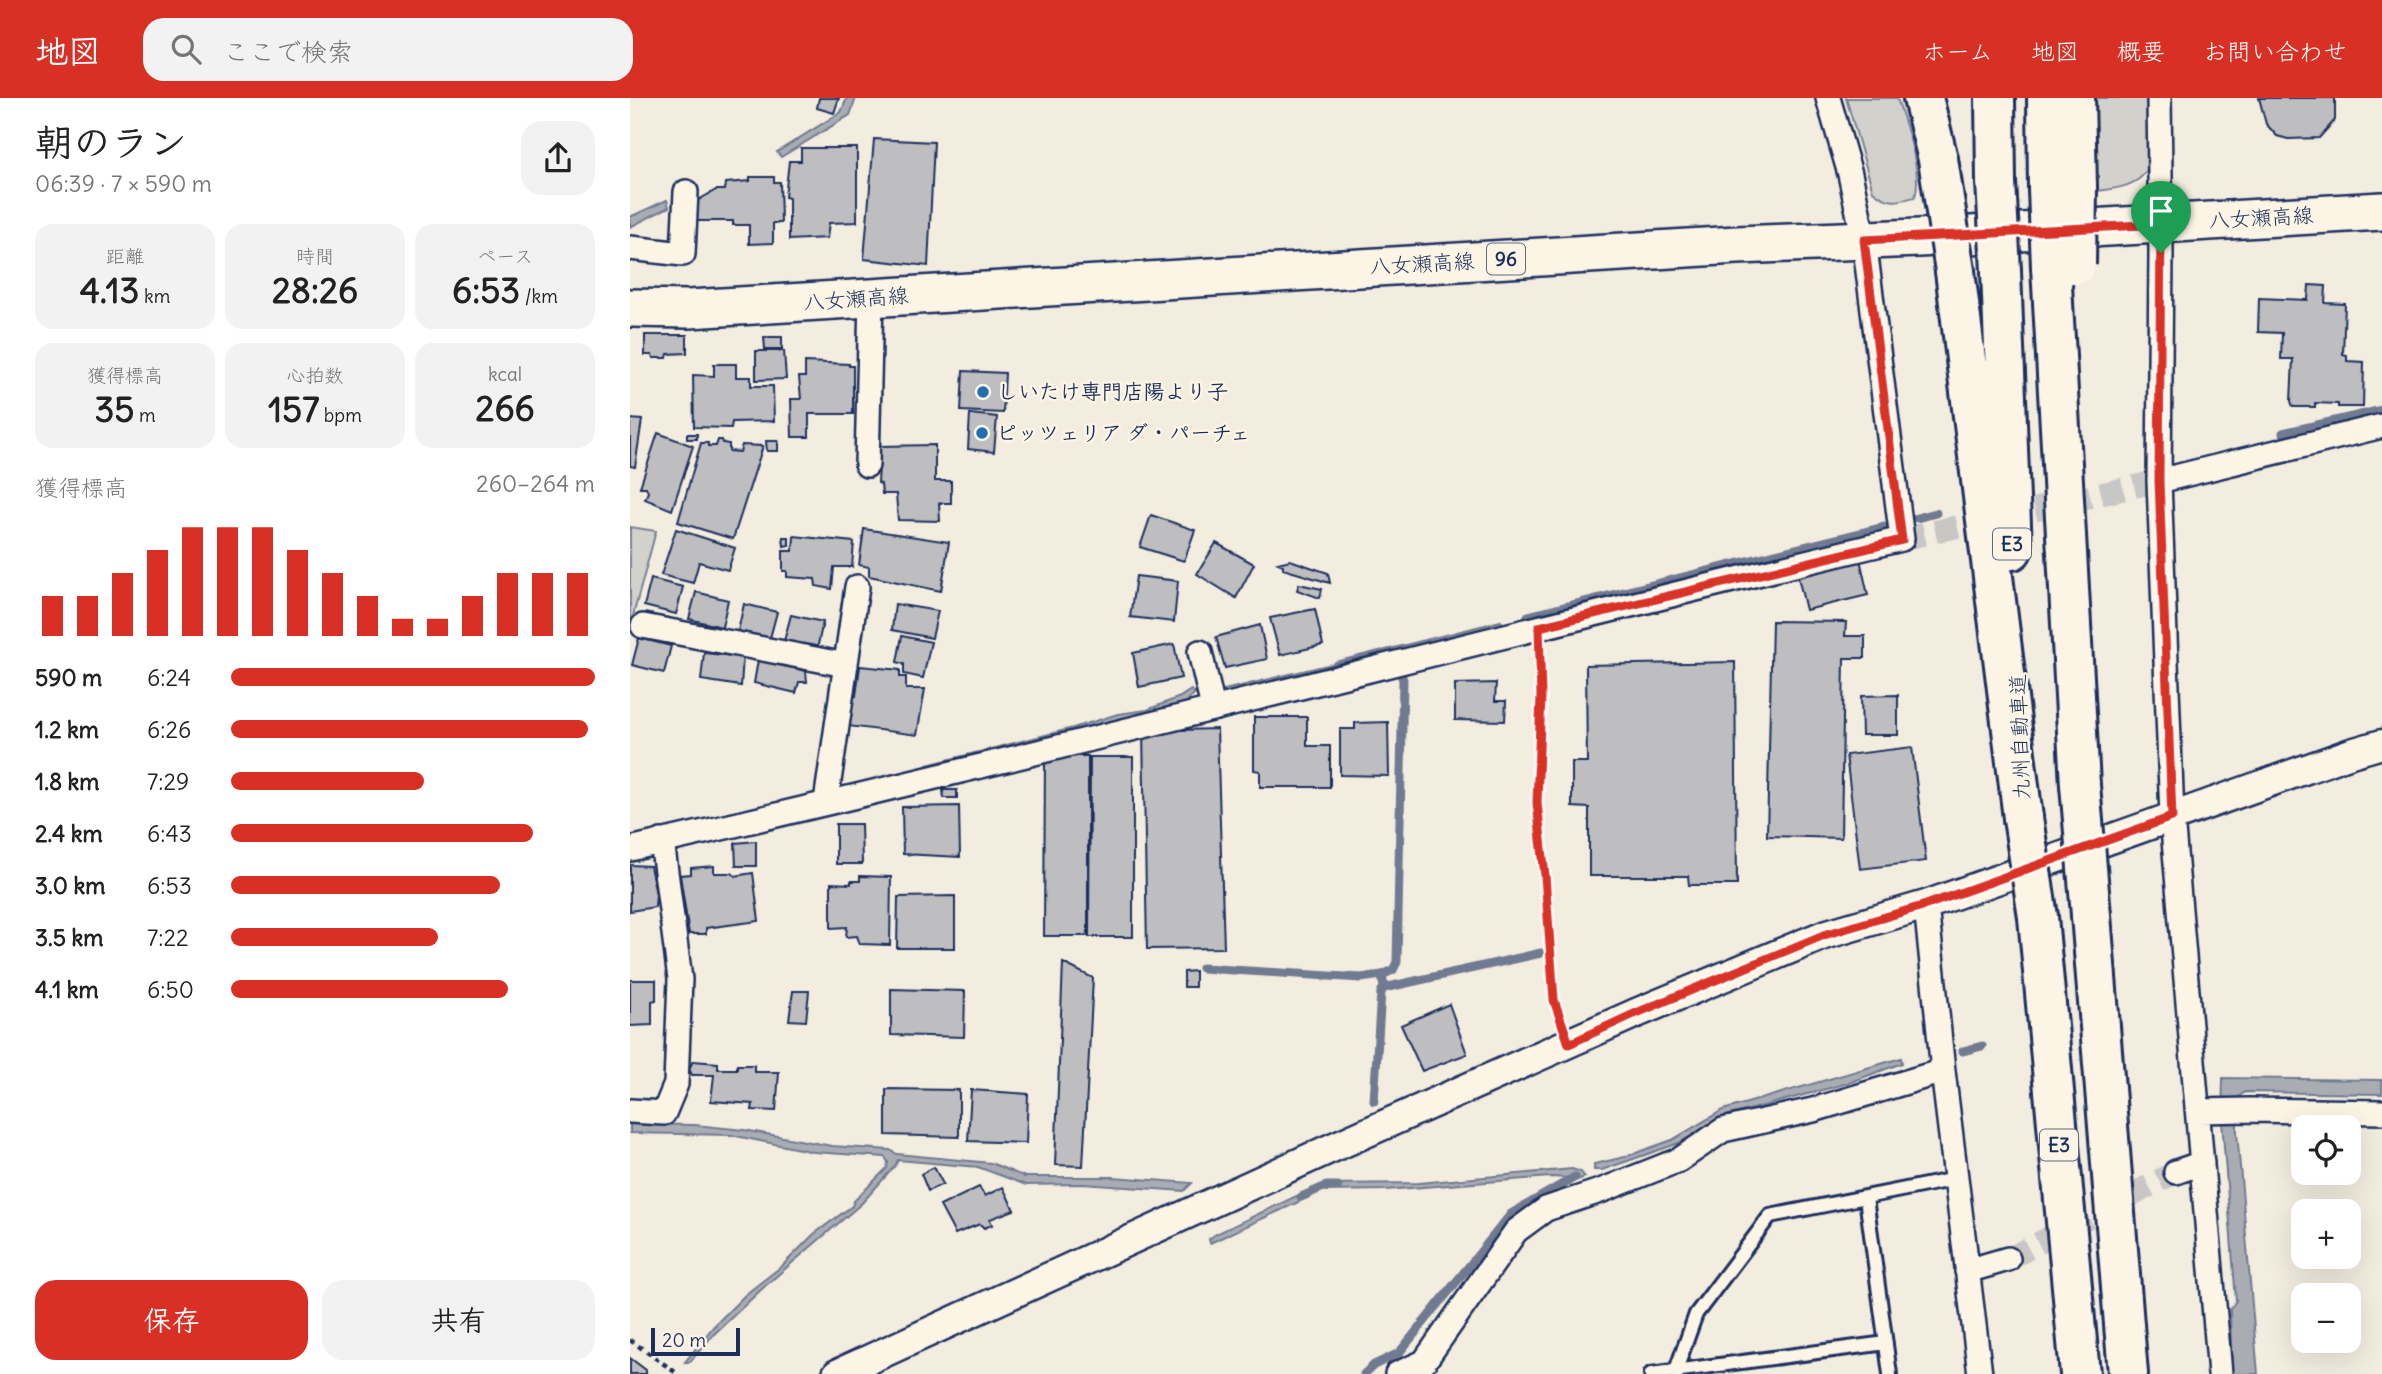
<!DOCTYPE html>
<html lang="ja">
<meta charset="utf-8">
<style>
body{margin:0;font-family:Delius,"Klee One",sans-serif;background:#f2f2f2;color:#222;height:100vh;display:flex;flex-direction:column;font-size:26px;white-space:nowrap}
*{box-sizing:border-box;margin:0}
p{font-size:23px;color:#767676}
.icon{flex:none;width:38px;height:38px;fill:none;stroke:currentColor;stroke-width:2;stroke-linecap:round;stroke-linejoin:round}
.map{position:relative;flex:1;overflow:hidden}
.side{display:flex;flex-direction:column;background:#fff;width:630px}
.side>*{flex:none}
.fabs{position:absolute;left:1661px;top:1017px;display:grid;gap:14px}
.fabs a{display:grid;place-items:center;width:70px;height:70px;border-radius:14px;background:#fff;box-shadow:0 7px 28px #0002;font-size:35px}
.scale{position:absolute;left:21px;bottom:18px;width:89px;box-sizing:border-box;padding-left:7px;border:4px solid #1b2f5e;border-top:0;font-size:19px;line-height:24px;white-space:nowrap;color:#1b2f5e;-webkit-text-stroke:5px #fcf5e5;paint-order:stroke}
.pin{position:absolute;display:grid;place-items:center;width:60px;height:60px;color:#fff;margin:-72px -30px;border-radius:50% 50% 50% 0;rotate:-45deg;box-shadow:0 0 7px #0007}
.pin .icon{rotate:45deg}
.round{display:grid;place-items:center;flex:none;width:74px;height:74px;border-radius:21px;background:#f2f2f2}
.head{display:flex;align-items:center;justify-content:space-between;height:119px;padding:0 35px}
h1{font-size:38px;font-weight:700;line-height:52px}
.figures{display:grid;grid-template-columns:repeat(3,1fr);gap:10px;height:119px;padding:7px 35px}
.figures div{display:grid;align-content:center;border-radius:18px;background:#f2f2f2;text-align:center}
.figures b{font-size:35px;font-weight:700}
.figures small{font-size:19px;font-weight:400}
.figures p{font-size:19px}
.chart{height:196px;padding:14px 35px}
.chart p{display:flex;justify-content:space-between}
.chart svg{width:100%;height:126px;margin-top:7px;stroke:#d93025;stroke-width:6}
.button{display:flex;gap:14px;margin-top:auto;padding:14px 35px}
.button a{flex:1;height:80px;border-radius:21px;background:#d93025;color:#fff;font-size:28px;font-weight:700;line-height:80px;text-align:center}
.button a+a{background:#f2f2f2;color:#222}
ul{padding:0 35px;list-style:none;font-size:23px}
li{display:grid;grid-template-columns:112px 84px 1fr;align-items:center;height:52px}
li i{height:18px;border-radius:9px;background:#d93025}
header{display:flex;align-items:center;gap:42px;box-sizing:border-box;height:98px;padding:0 35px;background:#d93025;color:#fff}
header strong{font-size:33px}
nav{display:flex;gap:38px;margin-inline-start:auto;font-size:24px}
.search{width:490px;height:63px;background:#f2f2f2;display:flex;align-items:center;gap:18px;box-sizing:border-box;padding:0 24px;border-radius:21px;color:#767676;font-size:26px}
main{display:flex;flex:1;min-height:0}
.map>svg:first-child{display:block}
.green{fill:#d3d1cc;stroke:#778095;stroke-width:2}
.water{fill:#a9acb3;stroke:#707a91;stroke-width:2}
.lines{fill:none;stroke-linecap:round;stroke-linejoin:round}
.stream{stroke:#707a91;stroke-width:9}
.building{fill:#bebec0;stroke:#1b2f5e;stroke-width:2}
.minor-tunnel{stroke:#c8c7c6;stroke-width:23;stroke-dasharray:23 11;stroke-linecap:butt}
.service-casing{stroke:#1b2f5e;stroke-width:18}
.minor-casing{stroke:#1b2f5e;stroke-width:28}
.tertiary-casing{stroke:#1b2f5e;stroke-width:33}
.primary-casing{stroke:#1b2f5e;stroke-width:42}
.motorway-casing{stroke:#1b2f5e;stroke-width:44}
.path{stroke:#1b2f5e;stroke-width:4.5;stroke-dasharray:5 5;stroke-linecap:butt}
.service{stroke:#fcf5e5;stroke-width:12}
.minor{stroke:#fcf5e5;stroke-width:23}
.tertiary{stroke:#fcf5e5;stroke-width:28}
.primary{stroke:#fcf5e5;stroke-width:37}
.motorway{stroke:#fcf5e5;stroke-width:38}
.motorway-bridge-casing{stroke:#1b2f5e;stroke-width:44;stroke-linecap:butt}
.motorway-bridge{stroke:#fcf5e5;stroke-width:38}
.route-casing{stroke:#fff;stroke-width:14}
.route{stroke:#d93025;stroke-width:9}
.poi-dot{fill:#1f6fb2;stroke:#fcf5e5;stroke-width:2.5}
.labels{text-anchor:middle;stroke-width:5;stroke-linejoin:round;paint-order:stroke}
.shield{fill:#fcf5e5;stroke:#5e6a86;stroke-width:2}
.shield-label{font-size:19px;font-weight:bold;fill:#1b2f5e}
.street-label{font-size:21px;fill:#1b2f5e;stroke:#fcf5e5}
.poi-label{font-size:21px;font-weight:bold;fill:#1b2f5e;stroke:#fcf5e5;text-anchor:start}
</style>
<header>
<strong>地図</strong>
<div class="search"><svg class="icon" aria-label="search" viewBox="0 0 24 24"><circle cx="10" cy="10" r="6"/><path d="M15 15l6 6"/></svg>ここで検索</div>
<nav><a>ホーム</a><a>地図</a><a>概要</a><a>お問い合わせ</a></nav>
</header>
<main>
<section class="side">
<div class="head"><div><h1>朝のラン</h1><p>06:39 · 7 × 590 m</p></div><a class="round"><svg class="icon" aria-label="share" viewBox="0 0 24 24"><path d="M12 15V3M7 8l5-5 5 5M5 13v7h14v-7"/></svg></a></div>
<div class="figures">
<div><p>距離</p><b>4.13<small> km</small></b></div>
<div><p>時間</p><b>28:26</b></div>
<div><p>ペース</p><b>6:53<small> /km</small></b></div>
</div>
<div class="figures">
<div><p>獲得標高</p><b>35<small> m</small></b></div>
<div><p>心拍数</p><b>157<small> bpm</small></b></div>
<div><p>kcal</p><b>266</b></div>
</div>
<div class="chart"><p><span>獲得標高</span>260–264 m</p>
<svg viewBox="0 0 160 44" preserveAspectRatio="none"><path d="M5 44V30M15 44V30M25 44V22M35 44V14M45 44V6M55 44V6M65 44V6M75 44V14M85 44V22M95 44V30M105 44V38M115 44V38M125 44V30M135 44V22M145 44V22M155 44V22"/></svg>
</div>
<ul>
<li><b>590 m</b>6:24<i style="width:100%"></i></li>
<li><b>1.2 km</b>6:26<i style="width:98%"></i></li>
<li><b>1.8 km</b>7:29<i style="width:53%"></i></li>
<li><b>2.4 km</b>6:43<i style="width:83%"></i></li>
<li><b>3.0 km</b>6:53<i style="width:74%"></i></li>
<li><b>3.5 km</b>7:22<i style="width:57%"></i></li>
<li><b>4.1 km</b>6:50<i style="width:76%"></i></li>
</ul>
<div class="button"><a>保存</a><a>共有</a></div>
</section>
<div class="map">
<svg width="1752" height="1276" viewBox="0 0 1752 1276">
<rect width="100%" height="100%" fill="#f3ede0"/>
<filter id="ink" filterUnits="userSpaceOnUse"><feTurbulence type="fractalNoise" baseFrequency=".0143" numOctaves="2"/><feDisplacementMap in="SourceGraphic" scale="14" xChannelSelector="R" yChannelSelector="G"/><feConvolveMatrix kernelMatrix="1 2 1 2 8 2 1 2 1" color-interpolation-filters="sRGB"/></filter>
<g filter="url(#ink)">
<path class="green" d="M1216,0H1267C1275,26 1293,72 1285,99C1266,104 1259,106 1243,93Z
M1464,0H1518C1518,12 1522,58 1519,67C1512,88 1485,91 1467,93Z
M0,429L26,433L0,529Z"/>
<path class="water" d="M217,0H226L220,17L151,59L147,54L211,14Z
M37,102L39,109L0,129V119Z
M871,523L874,528L743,562L740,556Z
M718,562L719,568L595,597L594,592Z
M561,592L565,595L555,606L299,672L297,667L443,630L488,616L517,612L550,599Z
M1271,960L1272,965L1218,985L1100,1017L1049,1045L972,1072H964V1066L995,1059L1042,1042L1093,1012Z
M1593,980L1752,982V996L1615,994L1607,1000V1034L1628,1276H1602L1600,1211L1606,1203L1592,1023Z
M0,1026L65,1027L114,1032L202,1048L260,1052L267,1056L361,1065L395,1079H483L562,1085L554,1093L452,1086L396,1087L348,1069L268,1062L265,1068L232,1105L135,1188L82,1238L60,1264H55L83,1229L116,1196L152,1168L184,1136L222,1108L224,1103L257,1070L258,1064L255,1059L184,1054L101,1037L0,1035Z
M942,1071L951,1074L955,1079L942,1084L939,1080L920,1079L756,1092L696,1093V1086L789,1085Z
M679,1092V1099L580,1145L579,1141L586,1136Z"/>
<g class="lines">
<path class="stream" d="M1653,335L1752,312
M1287,420L1306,415
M898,518L1254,429
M707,567L751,556
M572,870L731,880L752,877L763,872L767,864L773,581L770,575
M754,890L911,855
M1333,953L1352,948
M744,1003L751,894L754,890L752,877
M671,1099L696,1088H708
M734,1276L744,1267L769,1255L881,1116L945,1079"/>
</g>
<path class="building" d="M189,0H209L204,15L187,10Z
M1629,0H1705V22L1689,40L1658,41L1647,38L1636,26Z
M244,41L304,44L298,168L234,161Z
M171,50H227V124L199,125L197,140L159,142V100L155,99L159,63H171Z
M120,79H144V84H150L151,125H143V145L119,146V127H103V123H65V104L86,92H95L96,85L120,83Z
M1679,187L1696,188L1695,205L1715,206L1713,256L1717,257V263L1734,264L1733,309H1708V306L1685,305V309H1663L1661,303L1663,261H1651L1652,235L1628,234L1629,200L1678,202Z
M15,237H57V255L38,256L37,260H23L22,257H15Z
M134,239H152V251H135Z
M126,253H154L156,281L126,282Z
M175,264L219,266V268H223V316H179V339H162L161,301H171L169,279H175Z
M84,266H106V279H121V288H143L144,323L102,324L101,330L64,329L63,277L84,278Z
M333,273L375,275L373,315L331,313Z
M340,316L367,319L364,354L338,351Z
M0,321L12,322L5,369L0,368Z
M28,335L63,348L42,412L15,401L18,394L16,389H10Z
M57,336H67V341H57Z
M88,342H92L93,345L99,346V353L110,354L112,347L133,348L103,441L48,424L71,345H78V348H86Z
M136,343H148V353H137Z
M305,347V383H321V405H309L310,423L268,422L266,396H252L251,386L248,385L250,348Z
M521,417L565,432L554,463L510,449Z
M46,431L105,450L98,472L69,464L63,485L31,477Z
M234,431L319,444L311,493L239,478V469L229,467Z
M164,438L224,444L222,469H204L202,491L186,488L185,481L157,479V473H153V453H163Z
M153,439H159V447L154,448Z
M586,445L624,466L606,500L567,476Z
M1230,461L1238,497L1176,512L1167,475Z
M660,462L698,475L700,485L653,471V467L648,465Z
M506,478L548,483L544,524L500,519Z
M21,481L53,489L46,516L14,508Z
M669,486L692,491L690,500L667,492Z
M66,494L98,502L92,529L59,521Z
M114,506L147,514L140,540L108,533Z
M265,506L308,513L302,540L262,532Z
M685,511L693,547L650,557L640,520Z
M161,517L193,524L187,551L154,543Z
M1142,523L1216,524L1215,538H1235V560H1214L1211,740L1137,738Z
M630,527L637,561L595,570L586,539Z
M272,538L301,544L293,580L274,576V566L267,564Z
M9,540L41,548L34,575L2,567Z
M544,546L551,580L509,589L503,555Z
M74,555L113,559L111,588L71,582Z
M128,562L176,573L177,584H169L166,595L124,585Z
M1105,564L1107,787H1059L1058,778H959V710L942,709V664H957L956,567Z
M230,568L270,572V579H276V591H295L287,637L218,628L221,598H226Z
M866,585L865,603H876L875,623L825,622V586Z
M1268,597V637H1232L1231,598Z
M624,619H677V648H700V689H630V673L624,672Z
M758,624L759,678L710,677V631H725V625Z
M587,631L594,850L517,851L513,633Z
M1282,649L1296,763L1230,771L1216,657Z
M415,658H458V838H414Z
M460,659H503V839H459Z
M313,692H327V700H314Z
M329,708L330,759L273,756L272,709Z
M206,726H231L232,766H206Z
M126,743V768H106L105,745Z
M0,767L20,768L26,796L25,809L0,813Z
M84,768V775H102L105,778L123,775L129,823L76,830V836H59L50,777L61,776V770Z
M230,778L261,779L260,847L230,846L227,838L216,839L217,829L201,830V785L221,786V783H230Z
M325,798V850H267L268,799Z
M433,865L463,880L453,1068L425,1067Z
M565,873V889H554V874Z
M0,882H26V902L22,903V927L0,928Z
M261,891L335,893L334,939L261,937Z
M163,893H179L176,923L159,922Z
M819,906L837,956L792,973L771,927Z
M63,963L88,965V971H107V967H124V974H149L146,1013L122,1012L123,1006L81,1003L84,977H62L59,971Z
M256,991L329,992V1039L256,1037Z
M341,992L398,996L396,1045L338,1043Z
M304,1069L313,1086L298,1093L291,1076Z
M349,1089L355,1098L373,1089L384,1112L360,1121L362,1127L354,1130L350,1126L325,1136L310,1108Z
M0,1260L16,1272V1276H0Z"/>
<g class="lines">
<path class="minor-tunnel" d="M1272,441L1529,383
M1378,1161L1546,1074"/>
<g class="service-casing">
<path id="service" d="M1236,1100L1260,1276
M1021,1276L1256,1245
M1047,1276L1046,1272L1066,1216L1140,1118L1326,1081"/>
</g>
<g class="minor-casing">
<path id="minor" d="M1529,0L1531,154L1529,383L1542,719L1590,1276
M0,150L53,156L56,94
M237,367L241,200
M1529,383L1752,328
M13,528L216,567
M570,554L583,610
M196,704L227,489
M0,751C426,654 848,542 1272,441L1234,142L1220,76L1198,0
M1296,807L1313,973L1350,1276
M0,1013L34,1015L46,986L50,881L32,743
M1568,1013L1619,1012L1752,1014
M1546,1074L1572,1065
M1337,1173L1378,1161
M767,1276L794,1264L886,1133L916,1111L973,1092L1049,1062L1093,1032L1183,1012L1313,973"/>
</g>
<g class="tertiary-casing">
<path id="tertiary" d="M207,1276L695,1053L1004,916L1194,837L1296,807L1721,655L1752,646"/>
</g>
<g class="primary-casing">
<path id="primary" d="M0,210L59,211L1107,147L1289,140L1752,113"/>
</g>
<g class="motorway-casing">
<path id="motorway" d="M1293,0L1308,61
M1365,0L1366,84
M1417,0L1418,91
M1445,0L1447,89
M1421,169L1450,687
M1325,173L1393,720
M1371,173L1382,452
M1461,817L1498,1276
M1408,819L1450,1276"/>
</g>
<path class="path" d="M910,555L911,598L907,705L915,778L924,902L930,919
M0,1242L48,1276"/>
<use href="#service" class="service"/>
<use href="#minor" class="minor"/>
<use href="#tertiary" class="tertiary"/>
<use href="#primary" class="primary"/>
<use href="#motorway" class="motorway"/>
<g class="motorway-bridge-casing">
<path id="motorway-bridge" d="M1308,61L1325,173
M1366,84L1371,173
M1418,91L1421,169
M1446,167L1447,89
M1450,687L1461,817
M1393,720L1408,819"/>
</g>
<use href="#motorway-bridge" class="motorway-bridge"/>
</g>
</g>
<g class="lines" filter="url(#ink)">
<g class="route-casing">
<path id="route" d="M1531,126L1529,383L1542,719L1296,807L1194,837L1004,916L939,946L924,902L915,778L907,705L911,598L909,529L1272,442L1234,142Z"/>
</g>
<use href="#route" class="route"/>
</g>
<g class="poi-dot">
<circle cx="353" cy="294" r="7"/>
<circle cx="352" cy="335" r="7"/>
</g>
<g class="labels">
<g class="shield">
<rect x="857" y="145.5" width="38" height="31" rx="5"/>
<rect x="1363" y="430.5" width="38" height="31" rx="5"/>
<rect x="1410" y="1031.5" width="38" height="31" rx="5"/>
</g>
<g class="shield-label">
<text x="876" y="168">96</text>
<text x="1382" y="453">E3</text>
<text x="1429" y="1054">E3</text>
</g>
<g class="street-label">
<text transform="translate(1631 120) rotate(-3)" y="7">八女瀬高線</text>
<text transform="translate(792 166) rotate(-3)" y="7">八女瀬高線</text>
<text transform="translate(226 201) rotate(-4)" y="7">八女瀬高線</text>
<text transform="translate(1390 639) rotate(-92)" y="7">九州自動車道</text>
</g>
<g class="poi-label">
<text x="367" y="301">しいたけ専門店陽より子</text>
<text x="366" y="342">ピッツェリア ダ・パーチェ</text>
</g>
</g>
</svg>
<div class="fabs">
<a><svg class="icon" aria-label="locate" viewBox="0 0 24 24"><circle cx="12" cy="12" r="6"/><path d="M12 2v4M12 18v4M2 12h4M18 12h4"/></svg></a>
<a>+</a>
<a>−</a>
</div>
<div class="scale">20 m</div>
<div class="pin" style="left:1531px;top:155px;background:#1e9e55"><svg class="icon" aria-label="arrive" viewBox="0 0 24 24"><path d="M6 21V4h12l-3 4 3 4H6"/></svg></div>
</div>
</main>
